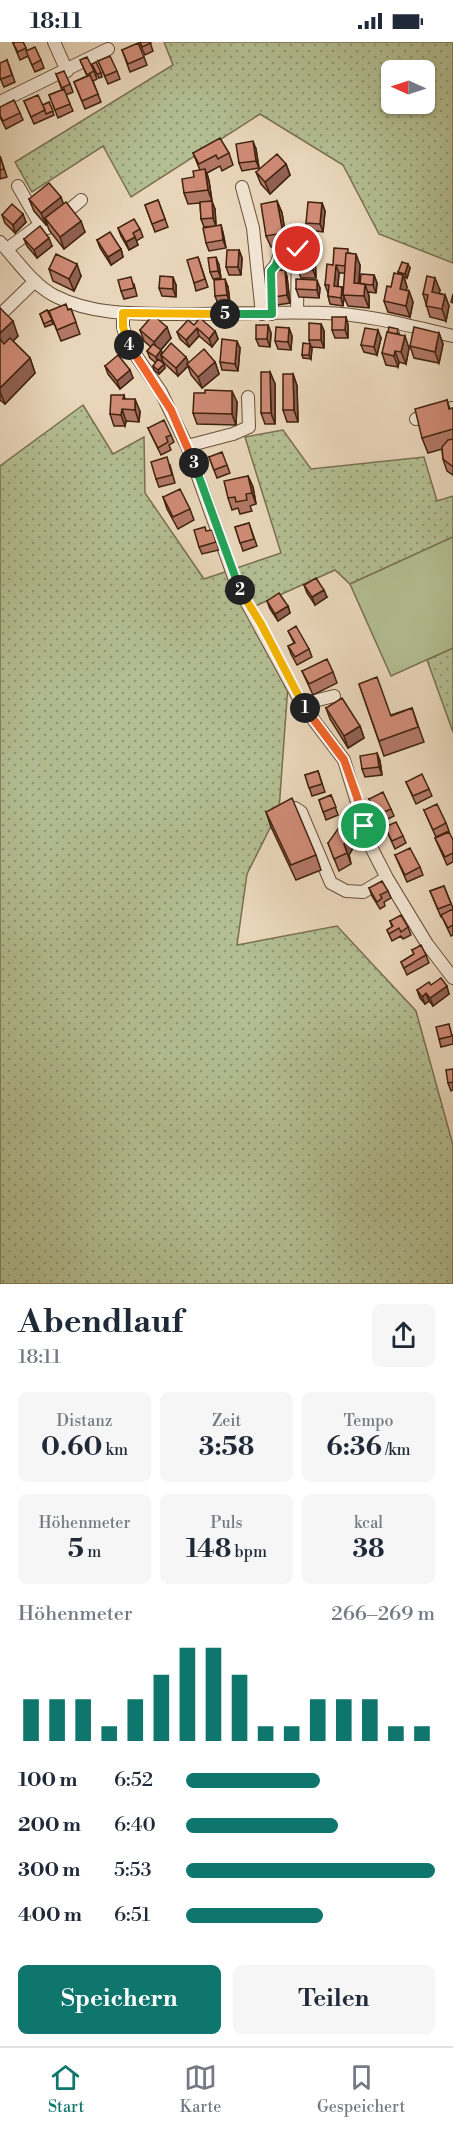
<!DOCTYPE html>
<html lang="de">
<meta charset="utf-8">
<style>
body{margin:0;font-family:"Libre Bodoni",serif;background:#f6f6f7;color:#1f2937;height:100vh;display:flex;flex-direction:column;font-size:22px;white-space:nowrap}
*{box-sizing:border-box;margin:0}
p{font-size:20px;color:#747a83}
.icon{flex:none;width:33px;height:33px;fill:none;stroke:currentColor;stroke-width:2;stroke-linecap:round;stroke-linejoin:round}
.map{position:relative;height:1242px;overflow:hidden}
.drawer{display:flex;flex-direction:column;background:#fff;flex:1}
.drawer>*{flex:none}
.needle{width:39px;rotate:273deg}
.controls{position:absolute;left:381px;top:18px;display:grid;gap:12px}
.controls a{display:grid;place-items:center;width:54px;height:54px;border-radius:9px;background:#fff;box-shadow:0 2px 4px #0004;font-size:30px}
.pin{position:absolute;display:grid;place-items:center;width:51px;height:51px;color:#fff;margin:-26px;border:3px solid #fff;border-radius:50%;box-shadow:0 2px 6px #0007}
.km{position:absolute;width:30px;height:30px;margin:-15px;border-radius:50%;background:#222;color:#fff;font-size:16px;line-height:30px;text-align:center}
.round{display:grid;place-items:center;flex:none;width:63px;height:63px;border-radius:9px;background:#f6f6f7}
.head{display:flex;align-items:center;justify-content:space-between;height:102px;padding:0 18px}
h1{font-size:33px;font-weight:700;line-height:45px}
.stats{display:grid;grid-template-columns:repeat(3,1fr);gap:9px;height:102px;padding:6px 18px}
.stats div{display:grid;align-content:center;border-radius:9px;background:#f6f6f7;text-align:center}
.stats b{font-size:26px;font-weight:700}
.stats small{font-size:16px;font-weight:400}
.stats p{font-size:16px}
.chart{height:168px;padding:12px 18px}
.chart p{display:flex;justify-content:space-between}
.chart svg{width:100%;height:108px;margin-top:6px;stroke:#0f766e;stroke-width:6}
.button{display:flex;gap:12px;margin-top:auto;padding:12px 18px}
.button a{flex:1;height:69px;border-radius:9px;background:#0f766e;color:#fff;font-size:24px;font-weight:700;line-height:69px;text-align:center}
.button a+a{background:#f6f6f7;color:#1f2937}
ul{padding:0 18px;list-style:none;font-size:20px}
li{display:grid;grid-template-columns:96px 72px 1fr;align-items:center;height:45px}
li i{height:15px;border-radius:8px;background:#0f766e}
.status{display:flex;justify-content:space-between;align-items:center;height:42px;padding:0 30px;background:#fff;direction:ltr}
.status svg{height:16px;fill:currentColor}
.tab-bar{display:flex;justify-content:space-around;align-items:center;height:84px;border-top:2px solid #e0e1e3;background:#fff;font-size:16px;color:#747a83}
.tab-bar a{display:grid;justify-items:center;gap:3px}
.tab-bar .active{color:#0f766e}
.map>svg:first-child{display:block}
.grass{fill:url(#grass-dots);stroke:#7a7050;stroke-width:1.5;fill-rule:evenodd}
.park{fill:#b3be92;stroke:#7a7050;stroke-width:1.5}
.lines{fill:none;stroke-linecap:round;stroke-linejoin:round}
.minor-casing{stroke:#6b5039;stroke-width:14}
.minor{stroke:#f1e4d2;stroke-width:12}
.wall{fill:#b17765;stroke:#41230e;stroke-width:1.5;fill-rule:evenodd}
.shaded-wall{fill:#906152;stroke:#41230e;stroke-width:1.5}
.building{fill:#ce8a75;stroke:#41230e;stroke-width:1.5}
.split-1-casing{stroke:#fff;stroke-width:12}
.split-2-casing{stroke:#fff;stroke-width:12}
.split-3-casing{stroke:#fff;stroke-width:12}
.split-4-casing{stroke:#fff;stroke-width:12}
.split-5-casing{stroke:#fff;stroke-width:12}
.split-6-casing{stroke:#fff;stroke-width:12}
.split-1{stroke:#f0652b;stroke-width:8}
.split-2{stroke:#f5b400;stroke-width:8}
.split-3{stroke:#22a559;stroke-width:8}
.split-4{stroke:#f0652b;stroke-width:8}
.split-5{stroke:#f5b400;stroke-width:8}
.split-6{stroke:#22a559;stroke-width:8}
</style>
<div class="status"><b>18:11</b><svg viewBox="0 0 49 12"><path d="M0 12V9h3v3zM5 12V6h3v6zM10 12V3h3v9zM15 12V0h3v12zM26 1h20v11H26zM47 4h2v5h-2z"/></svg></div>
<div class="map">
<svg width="453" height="1242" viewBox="0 0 453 1242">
<defs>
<pattern id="grass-dots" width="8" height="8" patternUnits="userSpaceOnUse" patternTransform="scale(1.5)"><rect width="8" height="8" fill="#b3be92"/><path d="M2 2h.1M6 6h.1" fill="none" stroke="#939a76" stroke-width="1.8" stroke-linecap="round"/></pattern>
</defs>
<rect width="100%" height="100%" fill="#e9d6ba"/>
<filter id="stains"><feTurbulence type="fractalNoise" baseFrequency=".00333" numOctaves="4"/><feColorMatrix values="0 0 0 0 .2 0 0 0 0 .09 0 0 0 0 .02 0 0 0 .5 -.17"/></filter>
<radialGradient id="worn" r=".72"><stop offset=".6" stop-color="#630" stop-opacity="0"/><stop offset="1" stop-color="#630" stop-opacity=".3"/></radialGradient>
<path class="grass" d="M164,0H453V221L379,192L343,123L260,72L131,155L103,104L32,150L15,120L173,23ZM392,28H424V62H392Z
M83,363L113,412L144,395L145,451L204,537L281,511L245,395L283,388L311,427L424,415L437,459L453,454V495L350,542L335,528L251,566L288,643L279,768L247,832L237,903L337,884L416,969L453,1103V1242H0V424Z
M453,606V690L427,618Z"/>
<path class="park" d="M453,495V606L391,634L350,542Z"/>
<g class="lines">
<g class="minor-casing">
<path id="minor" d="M54,0L67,29
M0,60L108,7
M18,144L41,184
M242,145L253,186L262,272
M0,200C17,218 32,242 55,254C92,273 136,272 176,272C225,273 274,269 323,271C367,272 410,284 453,294
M7,207L38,184L48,186L81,158
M123,271V285L128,302L161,350L187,404L236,541L303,664L344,718L370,803L387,836L427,902L453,936
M297,271L298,207
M272,272L271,229L276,223L279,215L297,213
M0,273L35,239
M416,377L430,370L453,366
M187,404L233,392L249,385L248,355
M303,664L310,660L334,654
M285,772L295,766L301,770L331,841L346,849L363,850L383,838"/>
</g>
<use href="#minor" class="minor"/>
</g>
<path class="wall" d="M23,0L27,9L41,18L44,26L35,30L28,14L20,18L13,1Z
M139,0H150L153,9L145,13Z
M122,8L144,15L147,23L130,30Z
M7,18L15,40L4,45L0,36Z
M80,18L94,29L97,37L93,39L101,60L85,67L74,40L87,34Z
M98,19L117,29L120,37L108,42Z
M94,26L101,31L102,35L99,36Z
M56,32L70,42L73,50L66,53L73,69L58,76L49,53L62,48Z
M24,59L43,63L49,60L54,73L34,82Z
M0,65L20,71L23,78L6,87L0,75Z
M256,107L259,126L242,129L239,121Z
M193,111H229L233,123L222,129L220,124L207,131L209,139L212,159L208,160L215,167L216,184L221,183L223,191L226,206L209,209L206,201L216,184L204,185L201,177L200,161L188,162L184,151L200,128Z
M0,114L7,135L0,137Z
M286,122L290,133L270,152L261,142L256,130Z
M29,157L63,162L85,190L64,207L49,188L47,182L46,183L34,169Z
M158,158L168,185L155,190L145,163Z
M277,159L282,171L287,202L271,205L266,194Z
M322,161L325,169L323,190L309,188L306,181Z
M2,173L26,180L15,191L5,181Z
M118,186L140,187L143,195L136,199L138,203L129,208L121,194Z
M24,197L52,204L37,216L27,204Z
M97,198L121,207L123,215L111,223L100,206Z
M239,208L242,216L241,233H229L226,225Z
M350,211L360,223L359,242L374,233L377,241L376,251L368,250L369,254V266L348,264L344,255L343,264L330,262L328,254V251L325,243L333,223ZM339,231H345L344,250L338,244Z
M198,215L208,245L196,249L194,241Z
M315,215L316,236H301L298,228Z
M219,223L221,236L213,237L210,230Z
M410,226L407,236L404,235L407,245L406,248L409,249L413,260L410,275L388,270L384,259L399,232L398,230Z
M49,227L81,234L74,249L53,239Z
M287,235L290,261L277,263L274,255Z
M134,242L137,254L124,257L121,249Z
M176,243V255L162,254L159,246Z
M228,245L230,261L218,262L215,254Z
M320,246L319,256L299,255L296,247Z
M440,248L439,251L445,253L449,264L446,279L430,275L423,252Z
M0,266L18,294L13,299L30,316L35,331L5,362L0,358Z
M71,267L80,292L61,299L49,269L68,268Z
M47,268L53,282L45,285L40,272Z
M346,275L348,283V296H335L332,288Z
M321,282L324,289V306L312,305L311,317L303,316L302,313L310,302L309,298Z
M194,283L215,289L218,297L212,305L199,294L189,305L180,297L177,290Z
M268,283L271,291L270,305L259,304L256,297Z
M289,286L292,294L291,308L278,307L275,299Z
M140,288L171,296L161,308L162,311L186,315L188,321L215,320L219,332L202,346L191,333L188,324L178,334L164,321L162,318L161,320L165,326L159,332L154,328L153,324L156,321L150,316L147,309L151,305L144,299Z
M399,291V293L409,306L406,322L399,320L398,325L386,323L382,311Z
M439,291L443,302L439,321L414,316L410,304Z
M381,296L377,313L364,310L361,303Z
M240,306L238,329L222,328L220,320Z
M105,324L133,336L120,347L108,332Z
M270,330L275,342V382H265L261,371Z
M293,332L297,344L298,380H287L283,368Z
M124,353L125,357L140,369L139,380L126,379L125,384H114L110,372Z
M447,358L450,367L453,366V433L447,429L443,417L442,407L428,411L422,396Z
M237,360L236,383L197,382L193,371Z
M148,386L171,393L174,400L169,403L171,408L161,413Z
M209,415L227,423L230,431L217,436Z
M170,423L175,441L159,445L156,437Z
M248,434L253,445L256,462L250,464L252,469L240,472L238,466L232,468L228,456Z
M163,455L190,467L194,478L178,487L167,467Z
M249,481L257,504L243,509L235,485Z
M215,495L219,508L202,512L199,505Z
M304,543L327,555L315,563L307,551Z
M267,559L288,564L290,571L278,579L270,567Z
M288,589L309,607L312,615L297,623L291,612L288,604L294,601Z
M302,629L333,630L337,641L313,653Z
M359,642L391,673L412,666L424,700L384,714Z
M326,666L360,684L364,696L348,706L330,677Z
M377,711L380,719L382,733L365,735L362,727Z
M318,729L325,750L312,754L305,733Z
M406,740L429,747L432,754L416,762Z
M331,753L338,773L326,778L319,758Z
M369,757L391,767L394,774L380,781Z
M424,768L446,781L449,789L436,795Z
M266,770L316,813L321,828L296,838L271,785Z
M385,785L403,794L406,801L395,807Z
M435,796L453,798V820L447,823Z
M328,801L354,804L349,813L351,822L339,829Z
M395,813L420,825L423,833L407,840Z
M444,844L453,866V893L451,894L442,875H441L430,849Z
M369,846L388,849L391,856L384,860L385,864L380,867L372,854Z
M390,879L408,885L411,893L403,897L401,894L392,899L387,888L392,885Z
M412,908L426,913L429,921L407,933L401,920L414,912Z
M431,943L449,952L433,964L429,959L425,962L420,956L417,948Z
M453,993V1002L441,1005L439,997Z
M453,1027V1048L451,1049L448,1041Z"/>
<path class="shaded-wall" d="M253,99L256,107L259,126L256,119Z
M286,122L290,133L270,152L265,140Z
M205,127L209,139L212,159L208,148Z
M61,155L65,166L45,176L47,182L46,183L41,171Z
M212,159L215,167L216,184L213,176Z
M277,159L282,171L287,202L283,191Z
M322,161L325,169L323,190L320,182Z
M23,172L26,180L15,191L13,183Z
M81,179L85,190L64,207L60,195Z
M221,183L223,191L226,206L223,198Z
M135,195L138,203L129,208L126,200Z
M49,196L52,204L37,216L34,208Z
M121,207L123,215L111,223L108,215Z
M313,207L315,215L316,236L313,228Z
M239,208L242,216L241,233L238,225Z
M356,212L360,223L358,253L354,241Z
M216,215L219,223L221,236L218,229Z
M77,222L81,234L74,249L69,237Z
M408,222L410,226L407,236L405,232Z
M336,223L339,231L337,252L334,244Z
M285,228L287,235L290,261L287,253Z
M374,233L377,241L376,251L373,243Z
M403,233L407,245L404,258L400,247Z
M173,235L176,243V255L173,247Z
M435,236L440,248L437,262L432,250Z
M225,237L228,245L230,261L227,253Z
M317,238L320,246L319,256L317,248Z
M365,242L369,254V266L364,254Z
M342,245L345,253H343L344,255L343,264L341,256Z
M409,249L413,260L410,275L406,264Z
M445,253L449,264L446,279L442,267Z
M346,275L348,283V296L345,288Z
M13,279L18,294L3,309L0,302V291Z
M321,282L324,289V306L321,298Z
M268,283L271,291L270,305L267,297Z
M167,285L171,296L158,311L154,300Z
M197,286L199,294L189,305L186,298Z
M289,286L292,294L291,308L288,300Z
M378,288L381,296L377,313L374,305Z
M215,289L218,297L212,305L209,297Z
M439,291L443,302L439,321L435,310Z
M405,294L409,306L406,322L401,310Z
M237,299L240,306L238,329L235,322Z
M310,302L312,306L311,317L309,313Z
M161,308L164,316L161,313L162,318L158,323L156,315Z
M395,309L399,320L398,325L394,314Z
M186,315L189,322H187L188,324L178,334L176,326Z
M30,316L35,331L5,362L0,350V346Z
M215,320L219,332L202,346L198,335Z
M164,322L165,326L159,332L158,328Z
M130,328L133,336L120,347L117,339Z
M270,330L275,342V382L271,371Z
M293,332L297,344L298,380L294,368Z
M232,349L237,360L236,383L232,372Z
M135,357L140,369L139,380L135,368Z
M122,367L126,379L125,384L121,373Z
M248,434L253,445L256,462L252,451Z
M324,548L327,555L315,563L312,555Z
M288,564L290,571L278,579L275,572Z
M360,684L364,696L348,706L344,694Z
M377,711L380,719L382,733L379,725Z
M350,793L354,804L349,813L351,822L344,802Z
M447,944L449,952L433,964L430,956Z
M426,951L429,959L425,962L422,955Z"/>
<path class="building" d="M15,0H23L26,6L18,10L13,1Z
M140,0H150L151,1L142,5Z
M138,1L144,15L128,22L122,8Z
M35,5L41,18L32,23L26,9Z
M110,14L117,29L105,34L98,19Z
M87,15L94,29L87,33L80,18Z
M7,18L12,33L1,37L0,35V21Z
M96,20L101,31L97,32L92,22Z
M64,29L70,42L62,46L56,32Z
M90,33L98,52L82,59L74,40Z
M64,47L70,62L55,68L49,53Z
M38,53L45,68L31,75L24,59Z
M14,58L20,71L3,79L0,73V65Z
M49,60L53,69L46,72L43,63Z
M220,96L229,111L218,117L216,113L199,122L193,111Z
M253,99L256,119L239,121L236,102Z
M277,112L286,122L265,140L256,130Z
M0,114L4,127L0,128Z
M205,127L208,148L184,151L182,137L194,135L193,129Z
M49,141L61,155L41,171L29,157Z
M158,158L165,177L152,182L145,163Z
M212,159L213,176L201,177L200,160Z
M277,159L283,191L266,194L261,162Z
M66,160L81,179L60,195L45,176Z
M308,160L322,161L320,182L306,181Z
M12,162L23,172L13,183L2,173Z
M134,177L140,187L133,191L135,195L126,200L118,186Z
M221,183L223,198L206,201L203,186Z
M40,184L49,196L34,208L24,197Z
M110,190L121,207L108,215L97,198Z
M334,206L348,207V211H346L345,224L336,223L334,244L342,245L341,256L328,254L329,243H325L327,222L333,223Z
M298,207H313V228H298Z
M227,208H239L238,225H226Z
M346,211L356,212L354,241L365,242L364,254L343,253Z
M56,212L77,222L69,237L49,227Z
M198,215L205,237L194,241L187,218Z
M216,215L218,229L210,230L208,216Z
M402,220L408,222L405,232L398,230Z
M285,228L287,253L274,255L271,229Z
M394,231L403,233L400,247L409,249L406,264L384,259L387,244L391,245Z
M361,232L374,233L373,243L360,242Z
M160,234L173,235V247L159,246Z
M427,234L435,236L432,250L445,253L442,267L426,264L428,253L423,252Z
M131,235L134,246L121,249L118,238Z
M225,237L227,253L215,254L214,238Z
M296,237L317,238V248L296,247Z
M453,252V261L451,260Z
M66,262L68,268L71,267L76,280L57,288L49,269Z
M0,266L13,279L0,291Z
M47,268L52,278L44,282L40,272Z
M153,273L167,285L154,300L140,288Z
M332,275H346L345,288H332Z
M200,276L215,289L209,297L197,286L186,298L177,290L188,278L194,283Z
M309,281L321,282V298H309Z
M256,283H268L267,297H256Z
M276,285L289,286L288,300L275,299Z
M389,285L398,287L397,292L388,290Z
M414,285L439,291L435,310L410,304Z
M365,286L378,288L374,305L361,303Z
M387,290L405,294L401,310L395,309L394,314L382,311Z
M10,296L30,316L0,346V297L4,302Z
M222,297L237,299L235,322L220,320Z
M171,301L186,315L176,326L161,313Z
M303,301L310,302L309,313H302Z
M153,302L161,308L156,315L147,309Z
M204,307L215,320L198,335L187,322Z
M118,313L130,328L117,339L105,324Z
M158,317L164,322L158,328L153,324Z
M261,330H270L271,371H261Z
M283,332H293L294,368H283Z
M205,348L232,349V372L193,371L194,351H205Z
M111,353H124L123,357H135V368L122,367L121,373L110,372Z
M447,358L449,367L453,366V387L422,396L415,367Z
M164,378L171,393L166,395L168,400L158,406L148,386Z
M453,397V424H452L443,417L442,405L448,398Z
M222,410L227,423L214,428L209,415Z
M167,415L172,433L156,437L151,420Z
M248,434L252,451L246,452L247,458L236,460L235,455L228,456L224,439Z
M180,447L190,467L173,475L163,455Z
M249,481L254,497L240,501L235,485Z
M205,485L206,489L212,488L216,500L199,505L194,488Z
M316,536L324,548L312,555L304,543Z
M279,551L288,564L275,572L267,559Z
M296,584L309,607L295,615L288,604L295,601L288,589Z
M327,617L333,630L309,642L302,629Z
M377,635L391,674L412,666L418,685L379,699L359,642Z
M342,656L360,684L344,694L326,666Z
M377,711L379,725L362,727L360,714Z
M318,729L322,742L309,746L305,733Z
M422,732L429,747L413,754L406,740Z
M383,750L391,767L377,773L369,757Z
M331,753L336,765L323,770L319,758Z
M292,756L316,813L291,823L266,770Z
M437,762L446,781L433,788L424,768Z
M396,780L403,794L392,799L385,785Z
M340,784L350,793L344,802L347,811L334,817L328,801Z
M449,790L453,798V811L445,815L435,796Z
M410,806L420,825L405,833L395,813Z
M382,839L388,849L380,853L382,856L377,860L369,846Z
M444,844L451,862L438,867L430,849Z
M453,867V883L448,886L441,873Z
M401,873L408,885L401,890L399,886L389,892L387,888L393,884L390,879Z
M421,903L426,913L404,926L401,920L414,912L412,908Z
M441,936L447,944L430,956L426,951L422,955L417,948L429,940L431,943Z
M449,982L452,994L439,997L436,985Z
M453,1027V1040L448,1041L446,1028Z"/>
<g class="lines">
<g class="split-1-casing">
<path id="split-1" d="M305,666L344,718L357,755L364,784"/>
</g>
<g class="split-2-casing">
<path id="split-2" d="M240,548L261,582L305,666"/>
</g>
<g class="split-3-casing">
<path id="split-3" d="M194,421L240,548"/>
</g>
<g class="split-4-casing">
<path id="split-4" d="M129,303L171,368L194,421"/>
</g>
<g class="split-5-casing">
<path id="split-5" d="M129,303L123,285V271L225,272"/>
</g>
<g class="split-6-casing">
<path id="split-6" d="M225,272H272L271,229L276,223L279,215L297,213L298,207"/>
</g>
<use href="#split-1" class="split-1"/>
<use href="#split-2" class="split-2"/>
<use href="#split-3" class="split-3"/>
<use href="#split-4" class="split-4"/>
<use href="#split-5" class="split-5"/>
<use href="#split-6" class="split-6"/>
</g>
<rect width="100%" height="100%" filter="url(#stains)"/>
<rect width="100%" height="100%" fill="url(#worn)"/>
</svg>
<div class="controls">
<a><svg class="needle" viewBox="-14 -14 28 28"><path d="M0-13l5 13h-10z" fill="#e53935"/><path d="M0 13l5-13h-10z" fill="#747a83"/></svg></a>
</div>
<div class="pin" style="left:364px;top:784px;background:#1e9e55"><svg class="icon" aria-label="arrive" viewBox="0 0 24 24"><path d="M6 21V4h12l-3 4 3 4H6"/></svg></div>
<div class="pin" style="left:298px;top:207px;background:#d93025"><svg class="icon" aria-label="check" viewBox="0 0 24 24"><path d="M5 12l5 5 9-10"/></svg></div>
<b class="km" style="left:305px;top:666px">1</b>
<b class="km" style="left:240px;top:548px">2</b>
<b class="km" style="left:194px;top:421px">3</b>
<b class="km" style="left:129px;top:303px">4</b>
<b class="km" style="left:225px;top:272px">5</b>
</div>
<section class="drawer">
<div class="head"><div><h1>Abendlauf</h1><p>18:11</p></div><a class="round"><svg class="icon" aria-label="share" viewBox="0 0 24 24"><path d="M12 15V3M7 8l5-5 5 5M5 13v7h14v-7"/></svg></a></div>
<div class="stats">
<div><p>Distanz</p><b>0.60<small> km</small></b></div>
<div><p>Zeit</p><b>3:58</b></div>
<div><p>Tempo</p><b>6:36<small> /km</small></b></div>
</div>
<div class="stats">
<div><p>Höhenmeter</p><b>5<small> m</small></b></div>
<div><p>Puls</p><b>148<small> bpm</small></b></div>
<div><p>kcal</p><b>38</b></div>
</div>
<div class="chart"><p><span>Höhenmeter</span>266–269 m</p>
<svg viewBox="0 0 160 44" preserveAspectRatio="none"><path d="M5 44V27M15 44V27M25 44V27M35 44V38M45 44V27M55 44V17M65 44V6M75 44V6M85 44V17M95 44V38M105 44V38M115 44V27M125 44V27M135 44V27M145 44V38M155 44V38"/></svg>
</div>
<ul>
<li><b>100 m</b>6:52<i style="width:54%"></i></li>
<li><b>200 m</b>6:40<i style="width:61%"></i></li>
<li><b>300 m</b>5:53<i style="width:100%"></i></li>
<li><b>400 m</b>6:51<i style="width:55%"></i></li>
</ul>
<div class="button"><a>Speichern</a><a>Teilen</a></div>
</section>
<nav class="tab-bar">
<a class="active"><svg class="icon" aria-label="home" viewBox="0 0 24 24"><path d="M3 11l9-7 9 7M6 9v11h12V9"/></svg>Start</a>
<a><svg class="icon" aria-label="map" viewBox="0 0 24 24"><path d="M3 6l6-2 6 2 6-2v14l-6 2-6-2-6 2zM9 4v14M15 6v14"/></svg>Karte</a>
<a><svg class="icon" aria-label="saved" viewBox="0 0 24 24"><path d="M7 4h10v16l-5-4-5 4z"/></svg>Gespeichert</a>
</nav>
